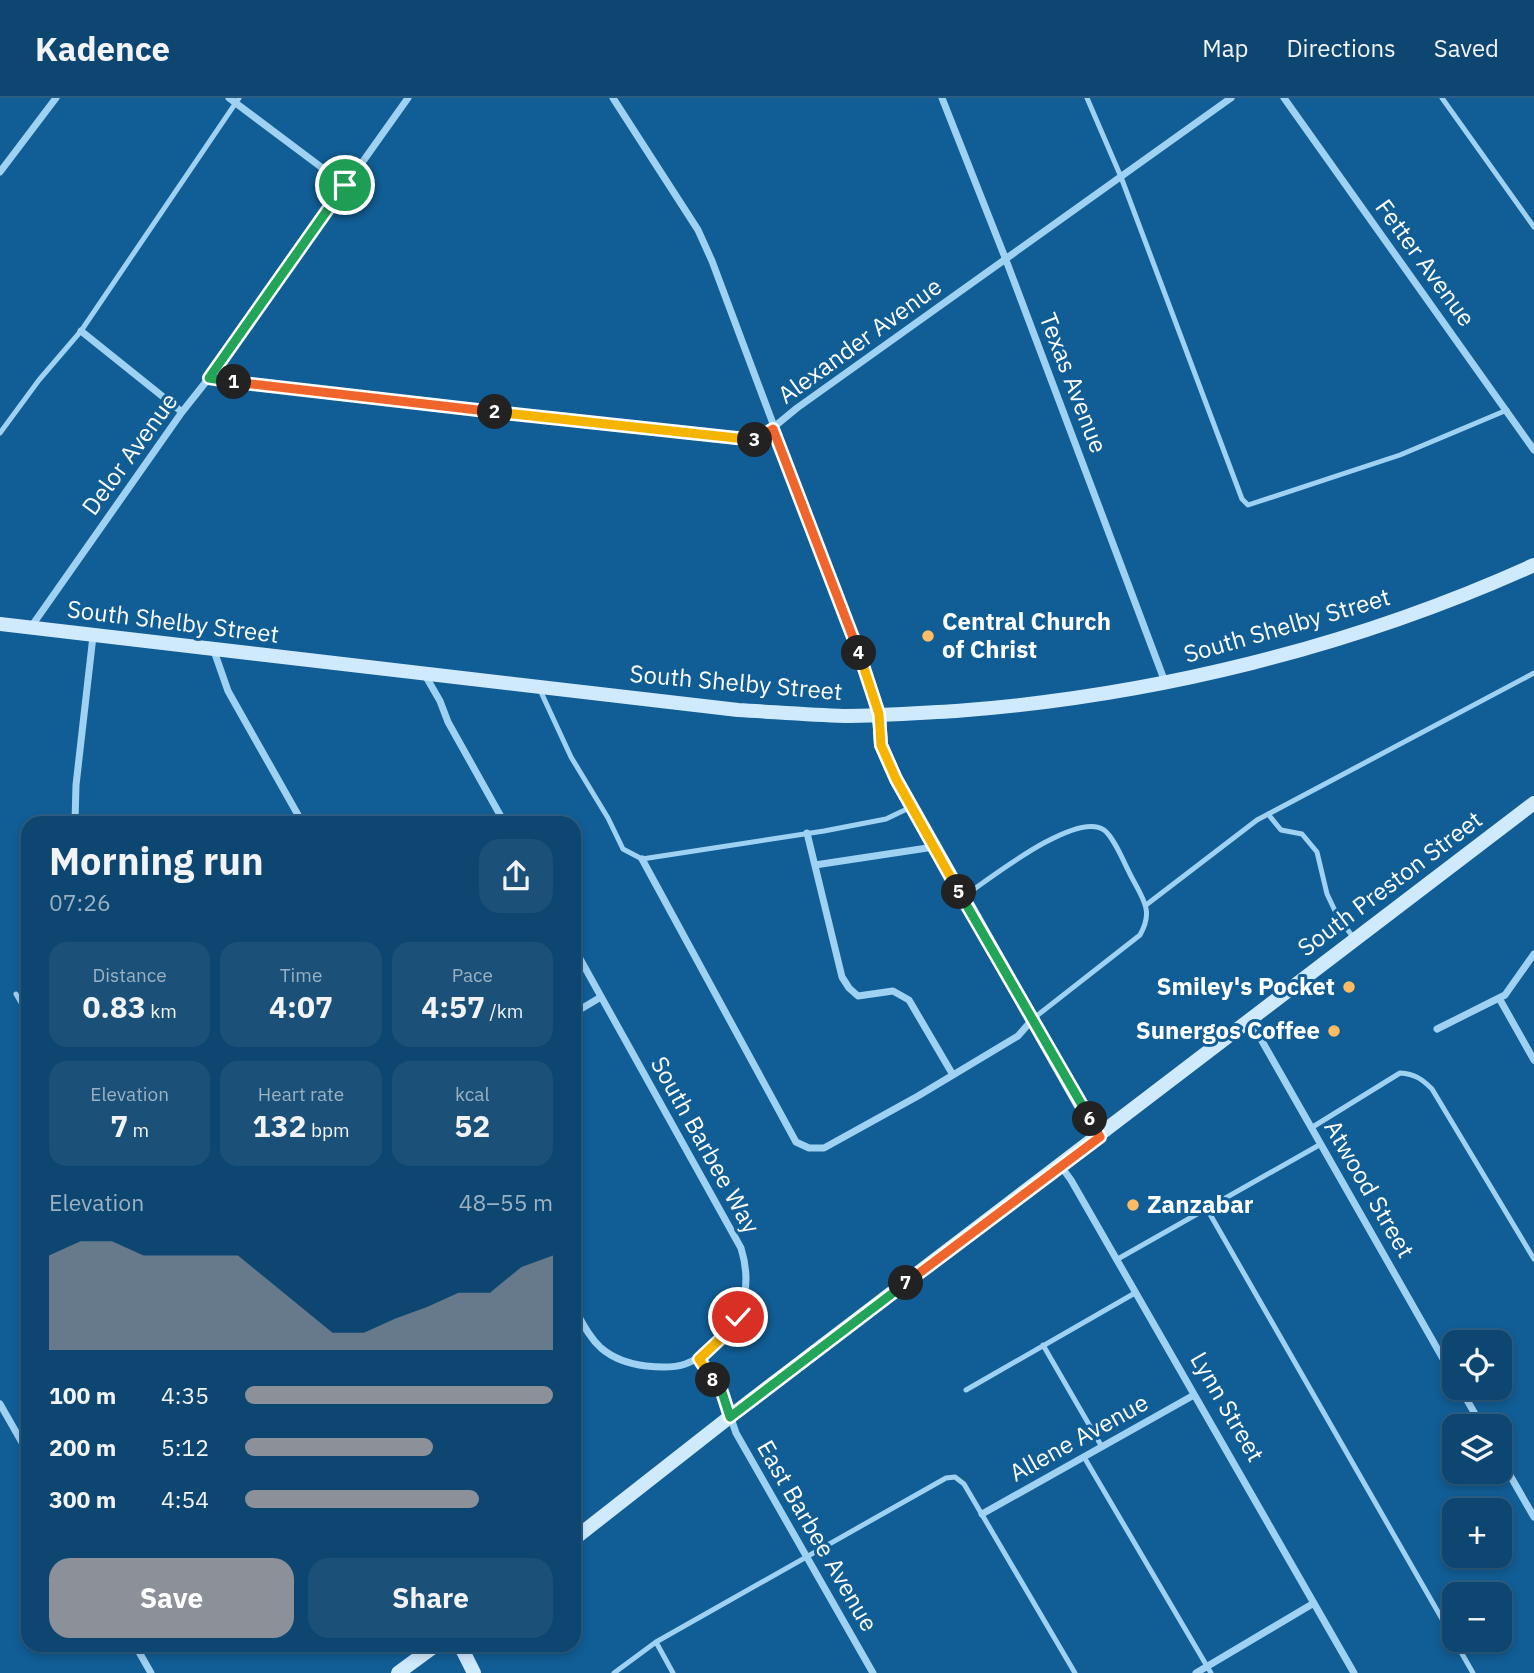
<!DOCTYPE html>
<meta charset="utf-8">
<style>
body{margin:0;font-family:"IBM Plex Sans",sans-serif;background:#1b5078;color:#f1f3f6;height:100vh;display:flex;flex-direction:column;font-size:26px;white-space:nowrap}
*{box-sizing:border-box;margin:0}
p{font-size:23px;color:#9ab1c3}
.icon{flex:none;width:38px;height:38px;fill:none;stroke:currentColor;stroke-width:2;stroke-linecap:round;stroke-linejoin:round}
.map{position:relative;flex:1;overflow:hidden}
.details{position:absolute;left:21px;top:718px;width:560px;height:836px;display:flex;flex-direction:column;background:#0d4670;border-radius:21px;box-shadow:0 4px 10px #0003,0 0 0 2px #2d5e83}
.details>*{flex:none}
.tools{position:absolute;left:1442px;top:1232px;display:grid;gap:14px}
.tools a{display:grid;place-items:center;width:70px;height:70px;border-radius:14px;background:#0d4670;box-shadow:0 4px 10px #0003,0 0 0 2px #2d5e83;font-size:35px}
.pin{position:absolute;display:grid;place-items:center;width:60px;height:60px;color:#fff;margin:-30px;border:4px solid #fff;border-radius:50%;box-shadow:0 2px 7px #0007}
.km{position:absolute;width:35px;height:35px;margin:-18px;border-radius:50%;background:#222;color:#fff;font-size:19px;line-height:35px;text-align:center}
.round{display:grid;place-items:center;flex:none;width:74px;height:74px;border-radius:21px;background:#1b5078}
.headline{display:flex;align-items:center;justify-content:space-between;height:119px;padding:0 28px}
h1{font-size:38px;font-weight:700;line-height:52px}
.stats{display:grid;grid-template-columns:repeat(3,1fr);gap:10px;height:119px;padding:7px 28px}
.stats div{display:grid;align-content:center;border-radius:18px;background:#1b5078;text-align:center}
.stats b{font-size:30px;font-weight:700}
.stats small{font-size:19px;font-weight:400}
.stats p{font-size:19px}
.chart{height:196px;padding:14px 28px}
.chart p{display:flex;justify-content:space-between}
.chart svg{width:100%;height:126px;margin-top:7px;fill:#8c9099;opacity:.7}
.action{display:flex;gap:14px;margin-top:auto;padding:14px 28px}
.action a{flex:1;height:80px;border-radius:21px;background:#8c9099;color:#fff;font-size:28px;font-weight:700;line-height:80px;text-align:center}
.action a+a{background:#1b5078;color:#f1f3f6}
ul{padding:0 28px;list-style:none;font-size:23px}
li{display:grid;grid-template-columns:112px 84px 1fr;align-items:center;height:52px}
li i{height:18px;border-radius:9px;background:#8c9099}
header{display:flex;align-items:center;gap:42px;box-sizing:border-box;height:98px;padding:0 35px;background:#0d4670;border-bottom:2px solid #2d5e83}
header strong{font-size:33px}
nav{display:flex;gap:38px;margin-inline-start:auto;font-size:24px}
.map>svg:first-child{display:block}
.lines{fill:none;stroke-linecap:round;stroke-linejoin:round}
.lane{stroke:#9fd1f3;stroke-width:5}
.street{stroke:#9fd1f3;stroke-width:7}
.secondary{stroke:#cfe9fd;stroke-width:14}
.split-1-casing{stroke:#fff;stroke-width:14}
.split-2-casing{stroke:#fff;stroke-width:14}
.split-3-casing{stroke:#fff;stroke-width:14}
.split-4-casing{stroke:#fff;stroke-width:14}
.split-5-casing{stroke:#fff;stroke-width:14}
.split-6-casing{stroke:#fff;stroke-width:14}
.split-7-casing{stroke:#fff;stroke-width:14}
.split-8-casing{stroke:#fff;stroke-width:14}
.split-9-casing{stroke:#fff;stroke-width:14}
.split-1{stroke:#22a559;stroke-width:9}
.split-2{stroke:#f0652b;stroke-width:9}
.split-3{stroke:#f5b400;stroke-width:9}
.split-4{stroke:#f0652b;stroke-width:9}
.split-5{stroke:#f5b400;stroke-width:9}
.split-6{stroke:#22a559;stroke-width:9}
.split-7{stroke:#f0652b;stroke-width:9}
.split-8{stroke:#22a559;stroke-width:9}
.split-9{stroke:#f5b400;stroke-width:9}
.poi-dot{fill:#ffbc62;stroke:#115d95;stroke-width:2.5}
.labels{text-anchor:middle;stroke-width:6;stroke-linejoin:round;paint-order:stroke}
.street-label{font-size:24px;fill:#fff;stroke:#115d95}
.poi-label{font-size:24px;font-weight:bold;fill:#fff;stroke:#115d95;text-anchor:start}
</style>
<header>
<strong>Kadence</strong>
<nav><a>Map</a><a>Directions</a><a>Saved</a></nav>
</header>
<div class="map">
<svg width="1534" height="1575" viewBox="0 0 1534 1575">
<rect width="100%" height="100%" fill="#115d95"/>
<g class="lines">
<path class="lane" d="M1087,0L1121,79L1242,401L1248,407L1400,357L1507,312
M1442,0L1534,129
M0,335L39,282L81,233L239,0
M540,592L571,659L608,720L623,751L642,761L824,733L886,721L911,709
M1268,716L1281,732L1302,736L1317,754L1327,796L1338,819L1353,839
M963,799C988,782 1076,712 1104,732C1114,739 1125,767 1131,778C1143,801 1154,813 1140,837L1034,920
M1146,807L1257,722L1534,575
M16,896L28,917
M1311,1030L1400,975C1415,976 1422,981 1432,991L1534,1161
M1207,1111L1473,1575
M1116,1162L1321,1046
M1043,1247L1102,1349
M966,1292L1135,1195
M1084,1359L1211,1575
M656,1544L673,1575
M614,1575L656,1544L946,1380L955,1379L964,1386L1075,1575"/>
<path class="street" d="M229,0L345,87
M613,0L698,132L712,163L871,587L879,616
M942,0L1006,162L1165,584
M1284,0L1534,352
M0,74L56,0
M81,233L182,314
M209,280L746,343L758,342L797,310L1231,0
M31,529L182,314L209,280L408,0
M214,553L228,593L302,724
M425,577L440,603L448,624L504,724
M75,724L76,687L93,538
M807,735L842,879L849,890L858,898L893,893L909,902L953,977
M642,761L796,1044L809,1050H824L918,998L1018,938L1032,922
M815,767L934,749
M574,850L741,1150C752,1186 745,1217 718,1243C693,1267 680,1272 646,1268C629,1266 614,1261 601,1250C589,1239 582,1224 574,1210
M1499,900L1534,962
M574,915L601,899
M1250,922L1454,1280
M1437,931L1505,897L1534,856
M1060,1067L1071,1082L1354,1575
M699,1261L722,1294L736,1335L873,1575
M1460,1290L1482,1328
M0,1306L28,1355
M1500,1360L1534,1419
M982,1416L1194,1297
M135,1547L151,1575
M1196,1575L1314,1505"/>
<path class="secondary" d="M0,526L738,612C774,614 809,617 844,618C881,618 919,615 956,613C1154,598 1353,549 1534,467
M879,616L881,647L896,681L1099,1039
M574,1441L750,1303L1534,705
M460,1547L474,1575
M398,1575L436,1547"/>
</g>
<g class="lines">
<g class="split-1-casing">
<path id="split-1" d="M234,284L209,280L345,87"/>
</g>
<g class="split-2-casing">
<path id="split-2" d="M234,284L495,314"/>
</g>
<g class="split-3-casing">
<path id="split-3" d="M495,314L755,342"/>
</g>
<g class="split-4-casing">
<path id="split-4" d="M755,342L773,331L859,555"/>
</g>
<g class="split-5-casing">
<path id="split-5" d="M859,555L879,616L881,647L896,681L959,794"/>
</g>
<g class="split-6-casing">
<path id="split-6" d="M959,794L1090,1021"/>
</g>
<g class="split-7-casing">
<path id="split-7" d="M906,1185L1100,1039L1090,1021"/>
</g>
<g class="split-8-casing">
<path id="split-8" d="M713,1282L722,1294L730,1319L906,1185"/>
</g>
<g class="split-9-casing">
<path id="split-9" d="M713,1282L699,1261L731,1231L738,1219"/>
</g>
<use href="#split-1" class="split-1"/>
<use href="#split-2" class="split-2"/>
<use href="#split-3" class="split-3"/>
<use href="#split-4" class="split-4"/>
<use href="#split-5" class="split-5"/>
<use href="#split-6" class="split-6"/>
<use href="#split-7" class="split-7"/>
<use href="#split-8" class="split-8"/>
<use href="#split-9" class="split-9"/>
</g>
<g class="poi-dot">
<circle cx="928" cy="538" r="7"/>
<circle cx="1349" cy="889" r="7"/>
<circle cx="1334" cy="933" r="7"/>
<circle cx="1133" cy="1107" r="7"/>
</g>
<g class="labels">
<g class="street-label">
<text transform="translate(1425 165) rotate(54)" y="8">Fetter Avenue</text>
<text transform="translate(860 243) rotate(-36)" y="8">Alexander Avenue</text>
<text transform="translate(1073 285) rotate(69)" y="8">Texas Avenue</text>
<text transform="translate(130 356) rotate(-54)" y="8">Delor Avenue</text>
<text transform="translate(173 524) rotate(7)" y="8">South Shelby Street</text>
<text transform="translate(1287 528) rotate(-16)" y="8">South Shelby Street</text>
<text transform="translate(736 585) rotate(5)" y="8">South Shelby Street</text>
<text transform="translate(1390 786) rotate(-37)" y="8">South Preston Street</text>
<text transform="translate(705 1047) rotate(61)" y="8">South Barbee Way</text>
<text transform="translate(1369 1091) rotate(60)" y="8">Atwood Street</text>
<text transform="translate(1227 1309) rotate(60)" y="8">Lynn Street</text>
<text transform="translate(1079 1340) rotate(-29)" y="8">Allene Avenue</text>
<text transform="translate(817 1438) rotate(60)" y="8">East Barbee Avenue</text>
</g>
<g class="poi-label">
<text x="942" y="532">Central Church<tspan x="942" dy="28">of Christ</tspan></text>
<text x="1335" y="897" text-anchor="end">Smiley's Pocket</text>
<text x="1320" y="941" text-anchor="end">Sunergos Coffee</text>
<text x="1147" y="1115">Zanzabar</text>
</g>
</g>
</svg>
<div class="tools">
<a><svg class="icon" aria-label="locate" viewBox="0 0 24 24"><circle cx="12" cy="12" r="6"/><path d="M12 2v4M12 18v4M2 12h4M18 12h4"/></svg></a>
<a><svg class="icon" aria-label="layers" viewBox="0 0 24 24"><path d="M12 4l9 5-9 5-9-5zM3 14l9 5 9-5"/></svg></a>
<a>+</a>
<a>−</a>
</div>
<div class="pin" style="left:345px;top:87px;background:#1e9e55"><svg class="icon" aria-label="arrive" viewBox="0 0 24 24"><path d="M6 21V4h12l-3 4 3 4H6"/></svg></div>
<div class="pin" style="left:738px;top:1219px;background:#d93025"><svg class="icon" aria-label="check" viewBox="0 0 24 24"><path d="M5 12l5 5 9-10"/></svg></div>
<b class="km" style="left:234px;top:284px">1</b>
<b class="km" style="left:495px;top:314px">2</b>
<b class="km" style="left:755px;top:342px">3</b>
<b class="km" style="left:859px;top:555px">4</b>
<b class="km" style="left:959px;top:794px">5</b>
<b class="km" style="left:1090px;top:1021px">6</b>
<b class="km" style="left:906px;top:1185px">7</b>
<b class="km" style="left:713px;top:1282px">8</b>
<section class="details">
<div class="headline"><div><h1>Morning run</h1><p>07:26</p></div><a class="round"><svg class="icon" aria-label="share" viewBox="0 0 24 24"><path d="M12 15V3M7 8l5-5 5 5M5 13v7h14v-7"/></svg></a></div>
<div class="stats">
<div><p>Distance</p><b>0.83<small> km</small></b></div>
<div><p>Time</p><b>4:07</b></div>
<div><p>Pace</p><b>4:57<small> /km</small></b></div>
</div>
<div class="stats">
<div><p>Elevation</p><b>7<small> m</small></b></div>
<div><p>Heart rate</p><b>132<small> bpm</small></b></div>
<div><p>kcal</p><b>52</b></div>
</div>
<div class="chart"><p><span>Elevation</span>48–55 m</p>
<svg viewBox="0 0 160 44" preserveAspectRatio="none"><path d="M0 44V11L10 6L20 6L30 11L40 11L50 11L60 11L70 20L80 29L90 38L100 38L110 33L120 29L130 24L140 24L150 15L160 11V44z"/></svg>
</div>
<ul>
<li><b>100 m</b>4:35<i style="width:100%"></i></li>
<li><b>200 m</b>5:12<i style="width:61%"></i></li>
<li><b>300 m</b>4:54<i style="width:76%"></i></li>
</ul>
<div class="action"><a>Save</a><a>Share</a></div>
</section>
</div>
